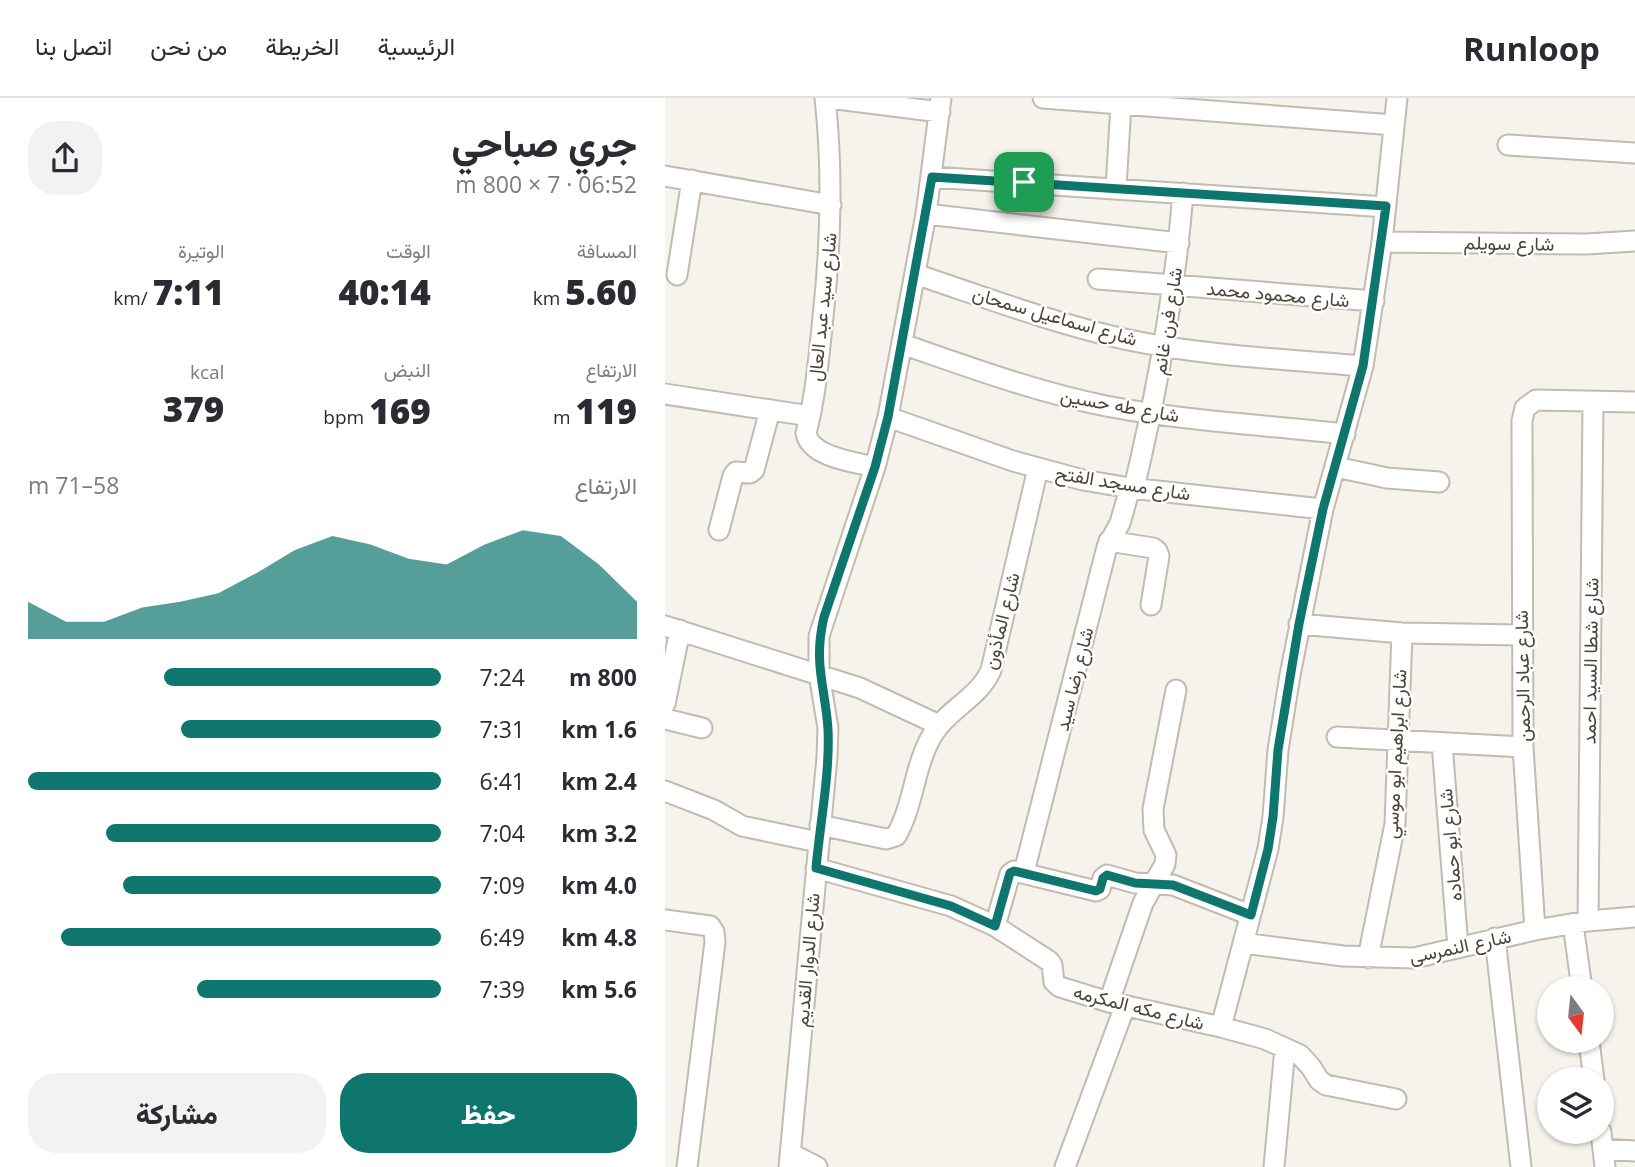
<!DOCTYPE html>
<html lang="ar">
<meta charset="utf-8">
<style>
body{margin:0;font-family:"Open Sans",Vazirmatn,sans-serif;background:#f2f2f3;color:#2b2b33;direction:rtl;height:100vh;display:flex;flex-direction:column;font-size:26px;white-space:nowrap}
*{box-sizing:border-box;margin:0}
p{font-size:23px;color:#7c7c81}
.icon{flex:none;width:38px;height:38px;fill:none;stroke:currentColor;stroke-width:2;stroke-linecap:round;stroke-linejoin:round}
.map{position:relative;flex:1;overflow:hidden;direction:ltr}
.side{display:flex;flex-direction:column;background:#fff;width:665px}
.side>*{flex:none}
.needle{width:46px;rotate:165deg}
.controls{position:absolute;left:872px;top:878px;display:grid;gap:14px}
.controls a{display:grid;place-items:center;width:77px;height:77px;border-radius:50%;background:#fff;box-shadow:0 2px 5px #0004;font-size:35px}
.pin{position:absolute;display:grid;place-items:center;width:60px;height:60px;color:#fff;margin:-30px;border-radius:14px;box-shadow:0 4px 10px #0006}
.round{display:grid;place-items:center;flex:none;width:74px;height:74px;border-radius:28px;background:#f2f2f3}
.summary{display:flex;align-items:center;justify-content:space-between;height:119px;padding:0 28px}
h1{font-size:38px;font-weight:800;line-height:52px}
.metrics{display:grid;grid-template-columns:repeat(3,1fr);gap:10px;height:119px;padding:7px 28px}
.metrics div{display:grid;align-content:center}
.metrics b{font-size:35px;font-weight:800}
.metrics small{font-size:19px;font-weight:400}
.metrics p{font-size:19px}
.chart{height:196px;padding:14px 28px}
.chart p{display:flex;justify-content:space-between}
.chart svg{width:100%;height:126px;margin-top:7px;fill:#0f766e;opacity:.7}
.action{display:flex;gap:14px;margin-top:auto;padding:14px 28px}
.action a{flex:1;height:80px;border-radius:28px;background:#0f766e;color:#fff;font-size:28px;font-weight:800;line-height:80px;text-align:center}
.action a+a{background:#f2f2f3;color:#2b2b33}
ul{padding:0 28px;list-style:none;font-size:23px}
li{display:grid;grid-template-columns:112px 84px 1fr;align-items:center;height:52px}
li i{height:18px;border-radius:9px;background:#0f766e}
header{display:flex;align-items:center;gap:42px;box-sizing:border-box;height:98px;padding:0 35px;background:#fff;border-bottom:2px solid #e1e1e2}
header strong{font-size:33px}
nav{display:flex;gap:38px;margin-inline-start:auto;font-size:24px}
main{display:flex;flex:1;min-height:0}
.map>svg:first-child{display:block}
.lines{fill:none;stroke-linecap:round;stroke-linejoin:round}
.minor-casing{stroke:#c2bbae;stroke-width:23}
.minor{stroke:#fff;stroke-width:19}
.route-casing{stroke:#fff;stroke-width:14}
.route{stroke:#0f766e;stroke-width:9}
.labels{text-anchor:middle;stroke-width:5;stroke-linejoin:round;paint-order:stroke}
.street-label{font-size:19px;fill:#4b4439;stroke:#fff}
</style>
<header>
<strong>Runloop</strong>
<nav><a>الرئيسية</a><a>الخريطة</a><a>من نحن</a><a>اتصل بنا</a></nav>
</header>
<main>
<div class="map">
<svg width="970" height="1069" viewBox="0 0 970 1069">
<rect width="100%" height="100%" fill="#f6f3ec"/>
<g class="lines">
<g class="minor-casing">
<path id="minor" d="M160,0C168,73 166,145 158,219C154,257 151,297 141,335C145,359 189,364 210,369
M164,0L275,14
M378,0L729,27
M843,47L970,55
M0,78L166,107
M267,79L721,109
M451,90L456,6
M261,116L514,145
M717,144L922,146L970,143
M250,176C319,199 388,225 459,241C538,258 618,261 698,268
M12,177L27,82
M433,181L709,203
M237,246C304,269 371,294 441,308C520,323 601,327 680,336
M0,296L145,318
M223,319L348,363L418,382L465,390L658,411
M671,369L722,380L774,384
M469,390C492,293 510,195 518,95
M54,432L68,378L71,374L85,375L89,372L105,312
M444,443L488,450L492,453L494,458L486,507
M634,526L737,535L856,537
M0,528L195,590L274,627
M0,606L15,532
M0,621L37,630
M672,639L858,649
M777,645L793,850
M0,693L49,712L77,728L153,744
M155,727L221,741L231,738C249,707 249,667 268,636C284,610 314,600 326,572L373,370
M151,770L286,808L330,828L384,863L387,867L389,884L395,889L444,904L556,929L600,941L635,957L646,969L654,982L661,987L731,1001
M359,774L442,449L455,425L465,390
M0,822L45,828L49,834L50,844L22,1069
M923,823L928,304
M908,826L917,891
M330,828L345,776L349,773L431,793L435,791L438,780L442,777L470,785L508,787L585,817
M870,832L858,649L857,323L860,310L871,302L970,304
M830,840L856,1069
M578,845L678,858L749,860L870,832L923,823L970,819
M703,860L730,726L737,535
M444,904L478,805L500,766L501,757L489,732L488,711L511,592
M556,929L603,751L608,719L613,652L625,577L658,411L698,268L717,144L732,0
M924,943L929,982
M936,1034L940,1069
M938,1051L970,1053
M125,1055L152,1069
M124,1069L162,659L163,630L154,576V538L210,369L223,319L261,116L276,0
M400,1069L460,908
M609,1069L620,950"/>
</g>
<use href="#minor" class="minor"/>
</g>
<g class="lines">
<g class="route-casing">
<path id="route" d="M267,79L721,108L698,268L658,411L634,526L613,652L608,719L603,751L586,817L508,787L470,785L442,777L438,780L435,791L431,793L349,773L345,775L330,828L286,808L151,770C155,725 165,677 163,631C160,587 148,566 159,519L210,369L223,319Z"/>
</g>
<use href="#route" class="route"/>
</g>
<g class="labels">
<g class="street-label">
<text transform="translate(844 145) rotate(1)" y="7">شارع سويلم</text>
<text transform="translate(613 196) rotate(5)" y="7">شارع محمود محمد</text>
<text transform="translate(157 209) rotate(-84)" y="7">شارع سيد عبد العال</text>
<text transform="translate(390 218) rotate(16)" y="7">شارع اسماعيل سمحان</text>
<text transform="translate(502 223) rotate(-81)" y="7">شارع فرن غانم</text>
<text transform="translate(455 307) rotate(10)" y="7">شارع طه حسين</text>
<text transform="translate(458 385) rotate(9)" y="7">شارع مسجد الفتح</text>
<text transform="translate(336 523) rotate(-76)" y="7">شارع المأذون</text>
<text transform="translate(925 563) rotate(-89)" y="7">شارع شطا السيد احمد</text>
<text transform="translate(857 578) rotate(-91)" y="7">شارع عباد الرحمن</text>
<text transform="translate(409 581) rotate(-76)" y="7">شارع رضا سيد</text>
<text transform="translate(730 656) rotate(-87)" y="7">شارع ابراهيم ابو موسي</text>
<text transform="translate(785 747) rotate(-95)" y="7">شارع ابو حماده</text>
<text transform="translate(795 848) rotate(-12)" y="7">شارع النمرسى</text>
<text transform="translate(142 862) rotate(-85)" y="7">شارع الدوار القديم</text>
<text transform="translate(474 909) rotate(14)" y="7">شارع مكه المكرمه</text>
</g>
</g>
</svg>
<div class="controls">
<a><svg class="needle" viewBox="-14 -14 28 28"><path d="M0-13l5 13h-10z" fill="#e53935"/><path d="M0 13l5-13h-10z" fill="#7c7c81"/></svg></a>
<a><svg class="icon" aria-label="layers" viewBox="0 0 24 24"><path d="M12 4l9 5-9 5-9-5zM3 14l9 5 9-5"/></svg></a>
</div>
<div class="pin" style="left:359px;top:84px;background:#1e9e55"><svg class="icon" aria-label="arrive" viewBox="0 0 24 24"><path d="M6 21V4h12l-3 4 3 4H6"/></svg></div>
</div>
<section class="side">
<div class="summary"><div><h1>جري صباحي</h1><p>06:52 · 7 × 800 m</p></div><a class="round"><svg class="icon" aria-label="share" viewBox="0 0 24 24"><path d="M12 15V3M7 8l5-5 5 5M5 13v7h14v-7"/></svg></a></div>
<div class="metrics">
<div><p>المسافة</p><b>5.60<small> km</small></b></div>
<div><p>الوقت</p><b>40:14</b></div>
<div><p>الوتيرة</p><b>7:11<small> /km</small></b></div>
</div>
<div class="metrics">
<div><p>الارتفاع</p><b>119<small> m</small></b></div>
<div><p>النبض</p><b>169<small> bpm</small></b></div>
<div><p>kcal</p><b>379</b></div>
</div>
<div class="chart"><p><span>الارتفاع</span>58–71 m</p>
<svg viewBox="0 0 160 44" preserveAspectRatio="none"><path d="M0 44V31L10 38L20 38L30 33L40 31L50 28L60 21L70 13L80 8L90 11L100 16L110 18L120 11L130 6L140 8L150 18L160 31V44z"/></svg>
</div>
<ul>
<li><b>800 m</b>7:24<i style="width:67%"></i></li>
<li><b>1.6 km</b>7:31<i style="width:63%"></i></li>
<li><b>2.4 km</b>6:41<i style="width:100%"></i></li>
<li><b>3.2 km</b>7:04<i style="width:81%"></i></li>
<li><b>4.0 km</b>7:09<i style="width:77%"></i></li>
<li><b>4.8 km</b>6:49<i style="width:92%"></i></li>
<li><b>5.6 km</b>7:39<i style="width:59%"></i></li>
</ul>
<div class="action"><a>حفظ</a><a>مشاركة</a></div>
</section>
</main>
